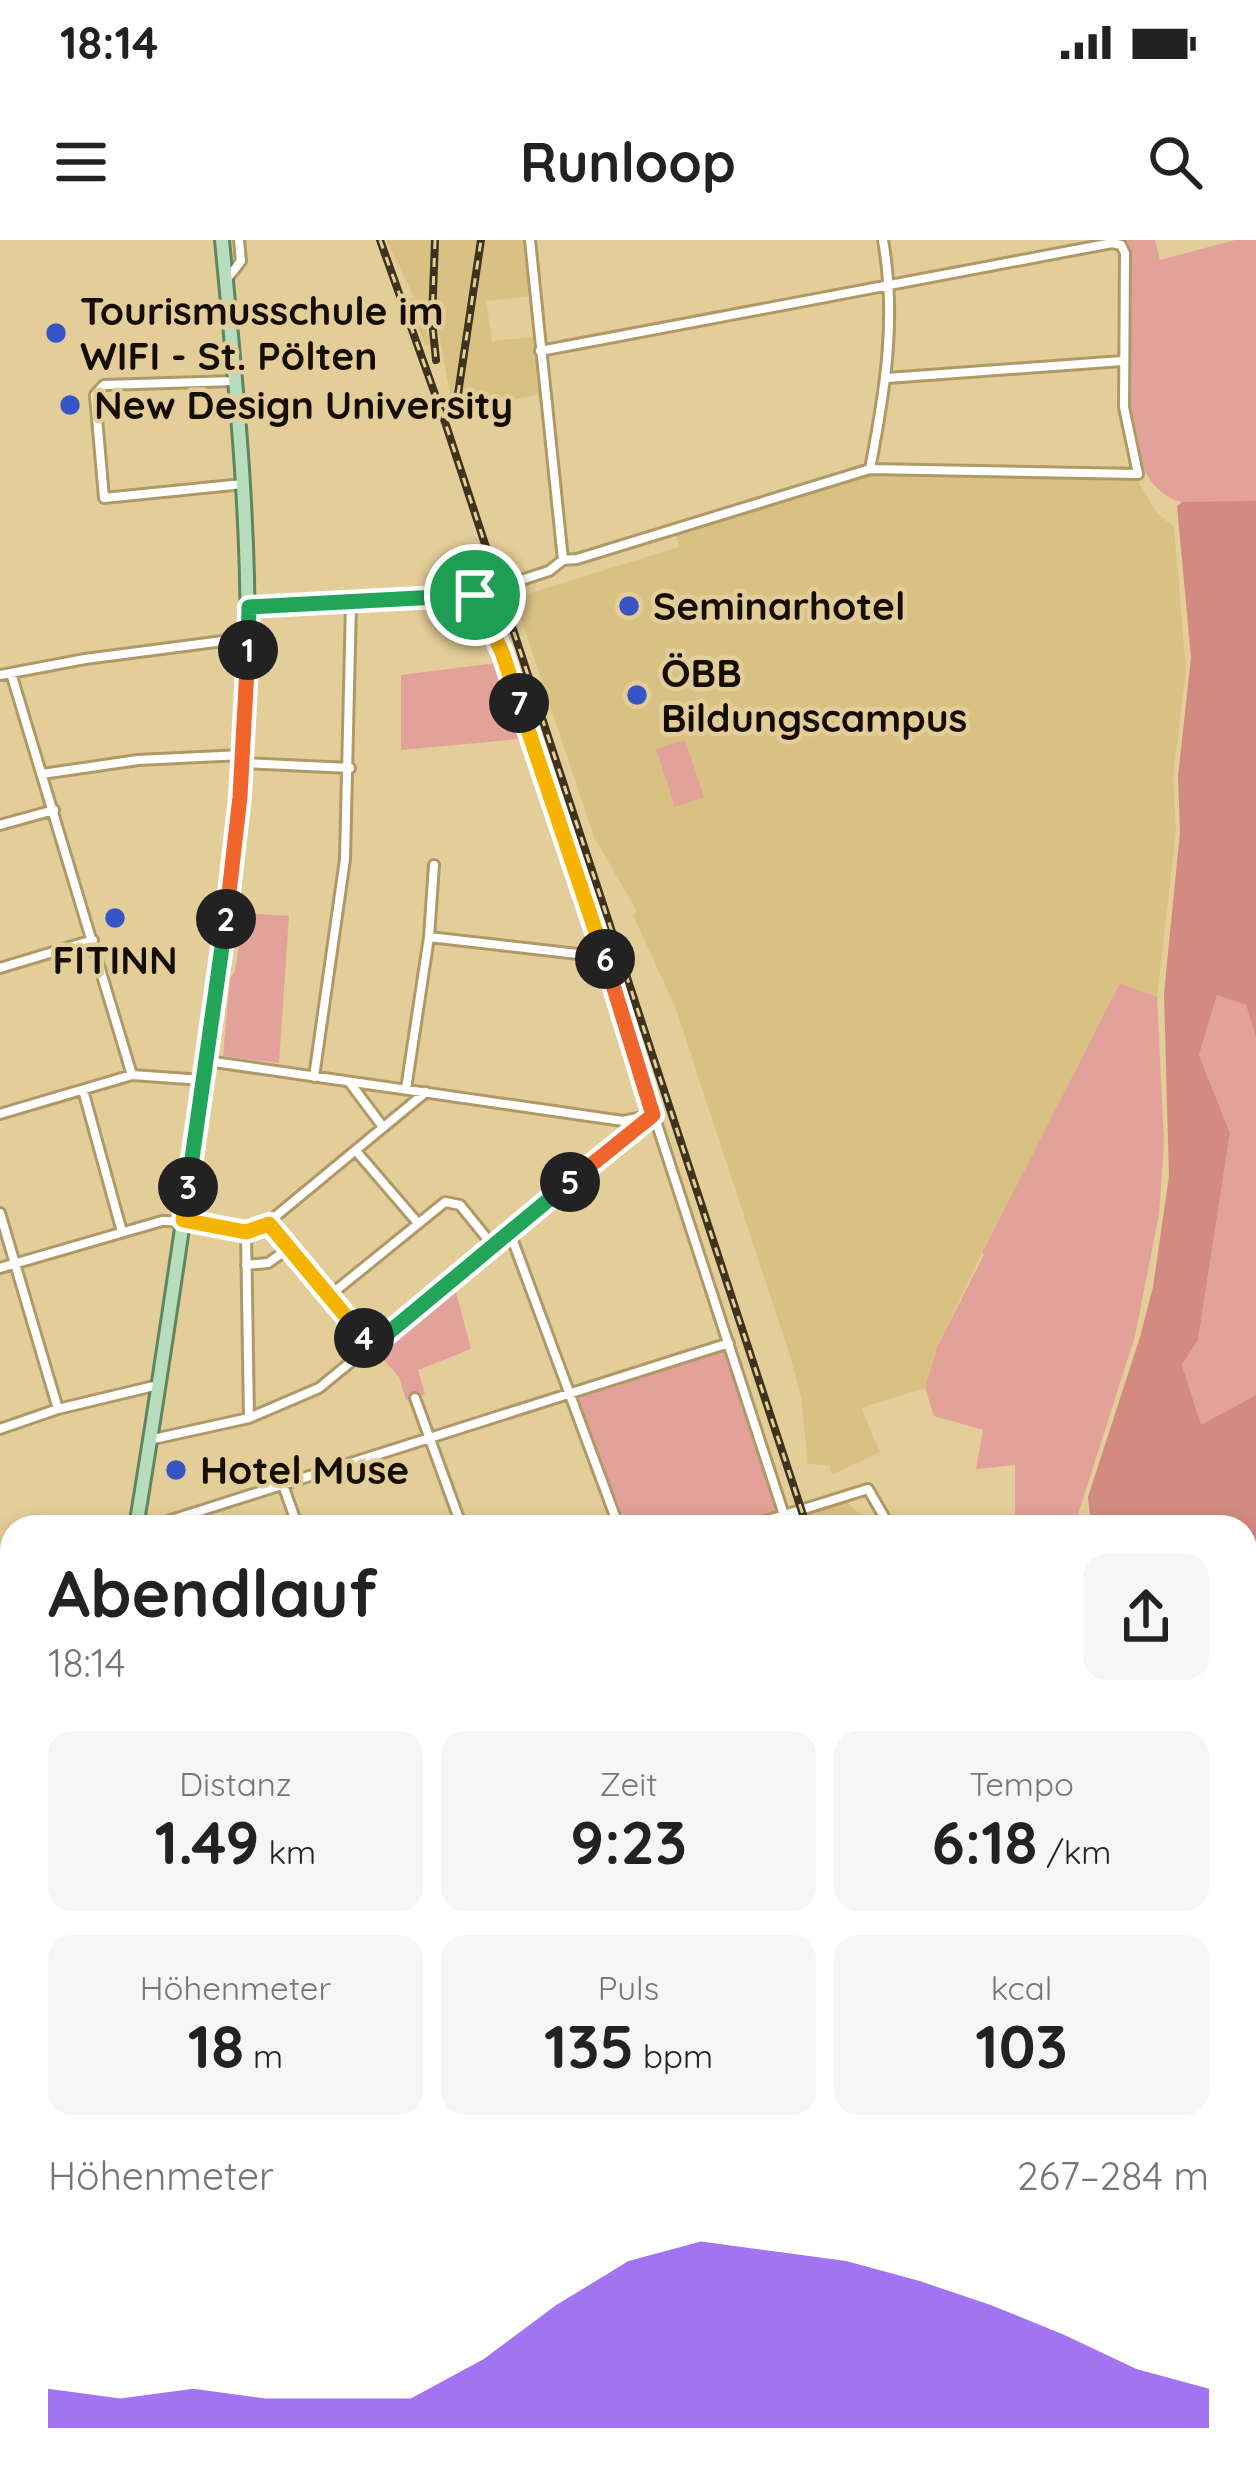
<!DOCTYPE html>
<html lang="de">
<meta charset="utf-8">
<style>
body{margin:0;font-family:Quicksand,sans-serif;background:#f6f6f6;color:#222;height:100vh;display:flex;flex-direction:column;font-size:45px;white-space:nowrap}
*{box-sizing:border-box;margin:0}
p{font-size:39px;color:#767676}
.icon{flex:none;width:66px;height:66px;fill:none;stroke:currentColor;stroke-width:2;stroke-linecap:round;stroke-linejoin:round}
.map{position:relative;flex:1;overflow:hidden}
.side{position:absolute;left:0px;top:1275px;width:1257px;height:975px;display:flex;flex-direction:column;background:#fff;border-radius:36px 36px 0 0;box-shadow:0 6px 18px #0003}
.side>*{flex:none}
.pin{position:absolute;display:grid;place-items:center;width:102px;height:102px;color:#fff;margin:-51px;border:6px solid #fff;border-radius:50%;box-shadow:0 3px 12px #0007}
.km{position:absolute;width:60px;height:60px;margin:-30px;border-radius:50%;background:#222;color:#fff;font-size:33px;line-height:60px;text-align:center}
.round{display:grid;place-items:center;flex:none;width:126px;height:126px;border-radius:24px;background:#f6f6f6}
.headline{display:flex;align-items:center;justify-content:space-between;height:204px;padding:0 48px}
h1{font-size:66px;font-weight:700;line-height:90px}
.figures{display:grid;grid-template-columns:repeat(3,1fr);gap:18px;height:204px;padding:12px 48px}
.figures div{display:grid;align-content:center;border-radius:24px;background:#f6f6f6;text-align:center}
.figures b{font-size:60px;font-weight:700}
.figures small{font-size:33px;font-weight:400}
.figures p{font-size:33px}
.chart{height:336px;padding:24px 48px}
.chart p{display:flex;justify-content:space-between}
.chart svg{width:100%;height:216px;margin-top:12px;fill:#7c3aed;opacity:.7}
.status{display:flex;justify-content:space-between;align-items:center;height:84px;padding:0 60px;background:#fff;direction:ltr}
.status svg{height:33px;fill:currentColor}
header{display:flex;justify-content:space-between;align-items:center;height:156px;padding:0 48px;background:#fff;font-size:54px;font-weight:700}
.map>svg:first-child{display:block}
.built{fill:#d9c184}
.green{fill:#e3a299}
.forest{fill:#d38a81}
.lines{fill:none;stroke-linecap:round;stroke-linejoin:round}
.minor-casing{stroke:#af9a67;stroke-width:14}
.tertiary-casing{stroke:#af9a67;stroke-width:15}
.secondary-casing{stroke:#af9a67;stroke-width:16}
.primary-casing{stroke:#5f865e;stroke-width:18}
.minor{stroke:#fff;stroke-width:8}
.tertiary{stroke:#fff;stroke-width:9}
.secondary{stroke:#dbeede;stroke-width:10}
.primary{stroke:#b7ddbc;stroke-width:12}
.rail-casing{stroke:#3e331e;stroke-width:8}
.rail{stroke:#e3cd98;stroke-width:3;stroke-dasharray:9;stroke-linecap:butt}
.split-1-casing{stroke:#fff;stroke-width:24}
.split-2-casing{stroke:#fff;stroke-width:24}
.split-3-casing{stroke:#fff;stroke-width:24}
.split-4-casing{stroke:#fff;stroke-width:24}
.split-5-casing{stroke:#fff;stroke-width:24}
.split-6-casing{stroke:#fff;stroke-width:24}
.split-7-casing{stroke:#fff;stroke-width:24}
.split-8-casing{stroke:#fff;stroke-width:24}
.split-1{stroke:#22a559;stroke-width:15}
.split-2{stroke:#f0652b;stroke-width:15}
.split-3{stroke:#22a559;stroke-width:15}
.split-4{stroke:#f5b400;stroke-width:15}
.split-5{stroke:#22a559;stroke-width:15}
.split-6{stroke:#f0652b;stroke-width:15}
.split-7{stroke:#f5b400;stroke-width:15}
.split-8{stroke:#f5b400;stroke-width:15}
.poi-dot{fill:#3855c7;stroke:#e3cd98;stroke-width:4.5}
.labels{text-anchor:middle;stroke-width:9;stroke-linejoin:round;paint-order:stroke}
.poi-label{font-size:39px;font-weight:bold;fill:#150d00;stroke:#e3cd98;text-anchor:start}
</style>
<div class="status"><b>18:14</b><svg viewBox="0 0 49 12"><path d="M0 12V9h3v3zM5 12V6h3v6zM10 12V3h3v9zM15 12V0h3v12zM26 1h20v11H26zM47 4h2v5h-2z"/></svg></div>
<header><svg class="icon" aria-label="menu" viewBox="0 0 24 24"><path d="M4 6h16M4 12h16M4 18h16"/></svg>Runloop<svg class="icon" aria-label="search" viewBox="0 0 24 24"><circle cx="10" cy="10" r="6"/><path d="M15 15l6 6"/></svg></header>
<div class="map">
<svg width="1256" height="2248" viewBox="0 0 1256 2248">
<rect width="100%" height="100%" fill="#e3cd98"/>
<path class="built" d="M386,0H523L529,56L486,61L492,101L533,97L540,155L463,167L461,162L452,164L437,83L424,81L431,104L425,106L408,60L414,57Z
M866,235L1138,241L1156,272L1174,287L1186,431L1173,536L1176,591L1157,757L1120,743L982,1013L938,1105L925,1148L861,1168L880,1212L832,1235L829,1225L808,1224L801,1157L791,1119L676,769L633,675L637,671L594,597L514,358L679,307L676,296Z
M845,1260L874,1287H768L793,1276Z"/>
<path class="green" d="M1124,0H1155L1160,20L1235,0H1256V261C1233,264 1204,268 1181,262C1106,242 1126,70 1129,11Z
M505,422L531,498L401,510V435Z
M685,500L704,557L675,567L656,509Z
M244,673L289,676L279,823L223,816L230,738L235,731Z
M1120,743L1157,757L1164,903L1159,974L1135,1096L1074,1287H1015V1225L976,1229L983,1190L934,1176L925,1148L938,1105L984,1015L982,1013Z
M1217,754L1246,765L1256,797V1155L1201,1186L1182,1125L1198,1100L1230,893L1199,815Z
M455,1048L471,1109L418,1130L425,1154L406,1160L399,1137L379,1114L381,1107Z
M729,1103L784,1275L747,1287H619L571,1153Z
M1256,1700V2248H1103V2238H1245V1712Z"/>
<path class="forest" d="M1256,261V797L1246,765L1217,755L1199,815L1230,893L1198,1100L1182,1125L1201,1185L1256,1155V1322L1245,1330V1287H1091L1088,1257L1140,1097L1153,1047L1169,936L1164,753L1180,592L1178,537L1191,417L1177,266L1182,262Z"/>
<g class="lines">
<g class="minor-casing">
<path id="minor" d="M530,0L563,320
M227,39L241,21L239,0
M887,138L1122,121
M234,141L104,145L95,155L104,258L243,244
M870,229C885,151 897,79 883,0
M475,355L502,412L533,503L784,1275
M249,367L475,355L549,331L563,320L577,319L870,229L1138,234L1124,167L1125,13L1121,5L1112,3L540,111
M11,433L132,835
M0,435L85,419L246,398
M244,523L350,528
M42,534L138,520L242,515
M0,585L54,570
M429,697L604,717
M0,728L93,700
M207,821L623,881L652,875
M314,837L345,619L351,363
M350,843L383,887
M406,849L429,697L434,625
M83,850L122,992
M0,874L132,835L203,840
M356,911L417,982
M0,973L58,1169
M269,984L371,1107
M246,992L249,1178
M510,993L619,1287
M246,1025L268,1023L288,1009
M0,1028L162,981C194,980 228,995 259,990L426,852
M329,1056L445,962L460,965L494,1007
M415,1158L462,1287
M0,1189L58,1169L158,1145
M149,1200L249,1178L319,1148L653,875
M283,1245L298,1287
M149,1287L729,1103
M746,1287L868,1249L890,1287
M0,1796L12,1793
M0,1983L12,2021
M92,2238L96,2248
M235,2238L238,2248
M877,2238L880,2248
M1058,2238L1061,2248
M396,2248L408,2238
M914,2248L949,2238"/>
</g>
<g class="tertiary-casing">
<path id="tertiary" d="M0,1332L12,1328
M1245,1336L1256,1328
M0,1400L12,1442
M1245,1580L1256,1577"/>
</g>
<g class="secondary-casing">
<path id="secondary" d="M471,2238L477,2248"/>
</g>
<g class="primary-casing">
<path id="primary" d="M136,1287C159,1149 179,1010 199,872C221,728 243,583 247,437C251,290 236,146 222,0
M1245,1694L1256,1681
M172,2248L197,2238"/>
</g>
<use href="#minor" class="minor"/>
<use href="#tertiary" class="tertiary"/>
<use href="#secondary" class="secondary"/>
<use href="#primary" class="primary"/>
<g class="rail-casing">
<path id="rail" d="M380,0L446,185L807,1287
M435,0L432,80L436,120
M458,154L481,0
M1245,1363L1256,1358
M1100,2238V2248"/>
</g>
<use href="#rail" class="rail"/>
</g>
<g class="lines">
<g class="split-1-casing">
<path id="split-1" d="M248,410L249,367L475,355"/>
</g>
<g class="split-2-casing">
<path id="split-2" d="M226,679L240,557L248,410"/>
</g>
<g class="split-3-casing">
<path id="split-3" d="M188,947L226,679"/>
</g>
<g class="split-4-casing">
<path id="split-4" d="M188,947L183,980L246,992L269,984L364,1098"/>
</g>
<g class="split-5-casing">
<path id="split-5" d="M364,1098L371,1107L375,1104L570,942"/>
</g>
<g class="split-6-casing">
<path id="split-6" d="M570,942L653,875L605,719"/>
</g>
<g class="split-7-casing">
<path id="split-7" d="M519,463L605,719"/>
</g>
<g class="split-8-casing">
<path id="split-8" d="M475,355L502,412L519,463"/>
</g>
<use href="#split-1" class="split-1"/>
<use href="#split-2" class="split-2"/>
<use href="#split-3" class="split-3"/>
<use href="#split-4" class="split-4"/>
<use href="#split-5" class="split-5"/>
<use href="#split-6" class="split-6"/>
<use href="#split-7" class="split-7"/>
<use href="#split-8" class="split-8"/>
</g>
<g class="poi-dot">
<circle cx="56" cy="93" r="12"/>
<circle cx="70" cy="165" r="12"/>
<circle cx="629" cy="366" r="12"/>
<circle cx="637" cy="455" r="12"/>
<circle cx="115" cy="678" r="12"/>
<circle cx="176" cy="1230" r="12"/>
</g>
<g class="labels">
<g class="poi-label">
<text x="80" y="85">Tourismusschule im<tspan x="80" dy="45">WIFI - St. Pölten</tspan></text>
<text x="94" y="179">New Design University</text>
<text x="653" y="380">Seminarhotel</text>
<text x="661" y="447">ÖBB<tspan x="661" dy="45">Bildungscampus</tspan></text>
<text x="115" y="734" text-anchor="middle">FITINN</text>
<text x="200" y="1244">Hotel Muse</text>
</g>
</g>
</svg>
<div class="pin" style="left:475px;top:355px;background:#1e9e55"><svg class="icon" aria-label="arrive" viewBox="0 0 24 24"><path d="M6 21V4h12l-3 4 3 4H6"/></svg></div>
<b class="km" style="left:248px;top:410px">1</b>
<b class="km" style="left:226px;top:679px">2</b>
<b class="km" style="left:188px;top:947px">3</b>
<b class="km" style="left:364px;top:1098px">4</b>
<b class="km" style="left:570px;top:942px">5</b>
<b class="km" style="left:605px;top:719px">6</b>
<b class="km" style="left:519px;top:463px">7</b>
<section class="side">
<div class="headline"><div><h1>Abendlauf</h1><p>18:14</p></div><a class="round"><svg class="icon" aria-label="share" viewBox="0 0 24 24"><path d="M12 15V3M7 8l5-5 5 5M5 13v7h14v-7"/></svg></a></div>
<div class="figures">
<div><p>Distanz</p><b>1.49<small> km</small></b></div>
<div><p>Zeit</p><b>9:23</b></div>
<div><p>Tempo</p><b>6:18<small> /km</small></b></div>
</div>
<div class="figures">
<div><p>Höhenmeter</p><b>18<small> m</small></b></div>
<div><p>Puls</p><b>135<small> bpm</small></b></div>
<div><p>kcal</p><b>103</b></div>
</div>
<div class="chart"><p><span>Höhenmeter</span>267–284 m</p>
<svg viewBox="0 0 160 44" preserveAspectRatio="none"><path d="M0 44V36L10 38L20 36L30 38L40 38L50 38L60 30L70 19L80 10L90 6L100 8L110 10L120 14L130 19L140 25L150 32L160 36V44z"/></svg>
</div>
</section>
</div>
